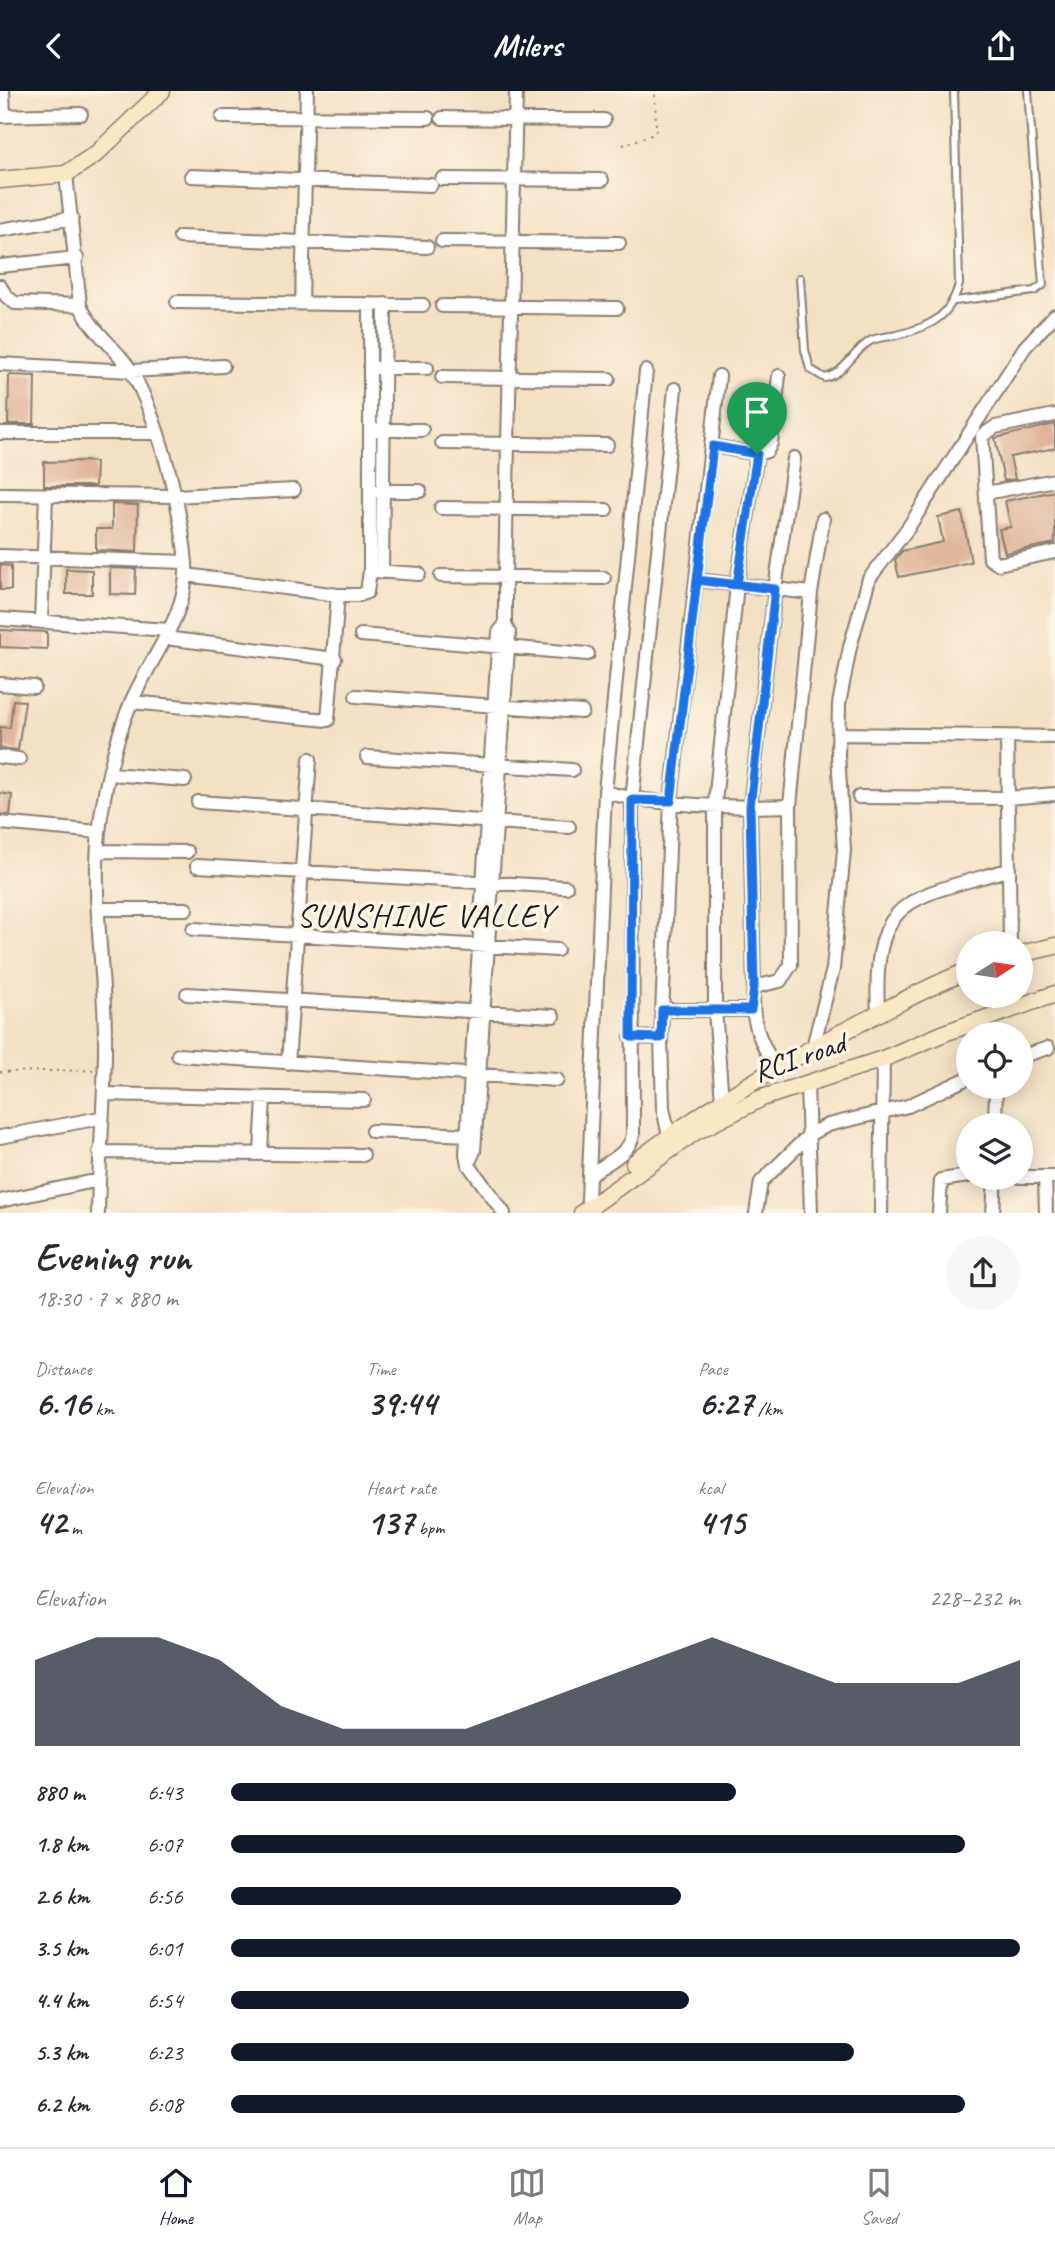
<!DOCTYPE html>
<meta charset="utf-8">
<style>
body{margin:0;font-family:Caveat,sans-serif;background:#f7f7f7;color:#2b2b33;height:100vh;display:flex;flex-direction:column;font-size:26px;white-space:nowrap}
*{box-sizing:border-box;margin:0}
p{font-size:23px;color:#7c7c81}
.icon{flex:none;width:38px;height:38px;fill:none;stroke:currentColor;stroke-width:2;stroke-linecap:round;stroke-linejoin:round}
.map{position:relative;height:1122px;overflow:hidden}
.sheet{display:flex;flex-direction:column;background:#fff;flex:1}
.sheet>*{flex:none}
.needle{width:46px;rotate:78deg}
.tools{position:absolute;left:956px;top:840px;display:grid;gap:14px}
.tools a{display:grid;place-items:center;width:77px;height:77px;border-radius:50%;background:#fff;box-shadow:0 4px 18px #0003;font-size:35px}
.pin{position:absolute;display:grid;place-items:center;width:60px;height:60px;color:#fff;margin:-72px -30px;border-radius:50% 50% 50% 0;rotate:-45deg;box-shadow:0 0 7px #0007}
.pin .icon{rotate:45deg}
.round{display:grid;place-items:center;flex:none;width:74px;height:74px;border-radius:37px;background:#f7f7f7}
.head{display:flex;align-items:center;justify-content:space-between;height:119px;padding:0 35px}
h1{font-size:38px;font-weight:700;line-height:52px}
.figures{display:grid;grid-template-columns:repeat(3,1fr);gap:10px;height:119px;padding:7px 35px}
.figures div{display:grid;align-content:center}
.figures b{font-size:35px;font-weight:700}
.figures small{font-size:19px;font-weight:400}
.figures p{font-size:19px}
.chart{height:196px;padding:14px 35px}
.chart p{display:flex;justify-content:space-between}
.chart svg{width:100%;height:126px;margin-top:7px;fill:#111827;opacity:.7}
ul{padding:0 35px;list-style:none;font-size:23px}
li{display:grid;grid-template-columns:112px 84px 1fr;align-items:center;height:52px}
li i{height:18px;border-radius:9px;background:#111827}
header{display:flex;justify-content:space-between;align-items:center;height:91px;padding:0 35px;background:#111827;color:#fff;font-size:32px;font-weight:700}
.tab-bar{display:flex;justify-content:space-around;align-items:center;height:98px;border-top:2px solid #e1e1e2;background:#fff;font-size:19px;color:#7c7c81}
.tab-bar a{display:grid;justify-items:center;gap:4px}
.tab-bar .current{color:#111827}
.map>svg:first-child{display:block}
.building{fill:#e0b69a}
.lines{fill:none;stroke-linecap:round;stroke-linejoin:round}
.lane-casing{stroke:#887e70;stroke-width:10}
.street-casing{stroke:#887e70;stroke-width:16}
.secondary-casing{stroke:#887e70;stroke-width:19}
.path{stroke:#887e70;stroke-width:2;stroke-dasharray:2 5;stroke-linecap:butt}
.lane{stroke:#fff;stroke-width:6}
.street{stroke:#fff;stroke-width:12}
.secondary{stroke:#fae7c3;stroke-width:16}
.route-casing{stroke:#fff;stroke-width:14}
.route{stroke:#1a73e8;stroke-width:9}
.labels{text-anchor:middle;stroke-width:7;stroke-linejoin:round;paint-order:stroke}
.street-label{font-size:30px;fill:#1c1c1c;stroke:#fcf5e5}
.neighbourhood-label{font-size:32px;letter-spacing:2px;fill:#1c1c1c;stroke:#fcf5e5}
</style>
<header><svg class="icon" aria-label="back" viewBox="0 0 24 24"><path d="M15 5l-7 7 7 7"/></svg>Milers<svg class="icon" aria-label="share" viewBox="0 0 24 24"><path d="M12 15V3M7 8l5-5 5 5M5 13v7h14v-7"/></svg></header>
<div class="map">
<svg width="1055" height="1122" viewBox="0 0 1055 1122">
<rect width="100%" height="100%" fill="#fcf5e5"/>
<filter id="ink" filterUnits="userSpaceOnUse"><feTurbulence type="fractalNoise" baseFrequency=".0143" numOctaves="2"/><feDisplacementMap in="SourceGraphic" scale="14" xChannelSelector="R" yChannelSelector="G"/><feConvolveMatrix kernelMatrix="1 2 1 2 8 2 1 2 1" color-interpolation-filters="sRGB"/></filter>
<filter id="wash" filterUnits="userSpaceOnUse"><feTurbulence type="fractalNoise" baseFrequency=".00686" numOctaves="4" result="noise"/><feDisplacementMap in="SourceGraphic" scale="28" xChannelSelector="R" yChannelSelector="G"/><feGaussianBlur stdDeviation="1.57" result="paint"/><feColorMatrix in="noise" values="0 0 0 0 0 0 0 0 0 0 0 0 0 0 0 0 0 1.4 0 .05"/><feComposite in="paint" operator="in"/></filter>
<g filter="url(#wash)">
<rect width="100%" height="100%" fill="#f3e1c4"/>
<g id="blocks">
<path class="building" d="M9,284L35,285L34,333H8Z
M1055,333V357L1010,366L1015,388L1004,390L995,347Z
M83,370L96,371L95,395H44V371Z
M1055,400V452L1005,462L999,438L1011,436L1005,410Z
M112,413L138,414L137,461L96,459V438H112Z
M962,421L971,471L899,486L895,469L902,460L943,451L938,426Z
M0,474L11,475V499H0Z
M110,477L136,478L135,504L110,503Z
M66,478L92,479V503H66Z
M0,539L47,541V558L0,556Z
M13,609L25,610L18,659L0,657V636L10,637Z
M0,702L12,704L10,724L0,723Z"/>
</g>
</g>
<g filter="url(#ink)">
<use href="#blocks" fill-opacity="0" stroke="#887e70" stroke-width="2"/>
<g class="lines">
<g class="lane-casing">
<path id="lane" d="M800,187L805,259L810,278L825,287C846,282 852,261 870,250C878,246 888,246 897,244C929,236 950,227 959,193L954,0
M955,210L1034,200L1043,194L1028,0"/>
</g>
<g class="street-casing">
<path id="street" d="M3,0L4,25
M0,25L81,23
M222,26L428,27
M442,27L604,29
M66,83L80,214C92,241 116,256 131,280C158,325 182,420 186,473C189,524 148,569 130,614C115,650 103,702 99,742C92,807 104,876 105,942C106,1002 99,1062 98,1122
M191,85L431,94
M442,88L602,89
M0,139L72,127
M180,146L427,156
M442,150L619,152
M0,175L77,167
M0,195L6,205L15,212L80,214
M177,211L423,214
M302,212L307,0
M442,215L617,217
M0,273L131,280L223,275
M377,277H427
M442,286L609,288
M1055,324L995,336L982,345L990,468L998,473L1055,461
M375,339H422
M0,342H157
M442,352L607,354
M713,355L757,363L767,360L771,352L779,285
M375,400H420
M986,402L1055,389
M0,403L174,405L294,399
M441,417L606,419
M0,465L186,471
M374,480L419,483
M382,481L385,213
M186,484L338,504H360L367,501L370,480V213
M441,485L604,487
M697,489L811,502
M0,528L169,539
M41,531L46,405
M361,544L588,563
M165,547L335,568
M0,593L34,596
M356,605L582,621
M131,611L328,629L338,504
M838,643L1055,646
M1007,647L1010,852
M0,666L19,668
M367,666L572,679
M111,683L185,689
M605,701C655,715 738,717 790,715
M859,706L1008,707L1055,703
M198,711L569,736
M0,732L99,741
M99,760L187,761
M197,775L566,796
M99,818H186
M193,838L557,859
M754,896L780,890L791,874L790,715L811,502L823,428
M187,903L553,925
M662,919H715L722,1010
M751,919H715V712L737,493L757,363
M878,923C872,804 908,808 1007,779
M631,946L661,947
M813,956L833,878L844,759L838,663L839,613L850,556L869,488L908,437L1025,256L1055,224
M178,964L557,989
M1020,966L1048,957
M288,972L310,668
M776,977C759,950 750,928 754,896L750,716L775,498L794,367
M807,991L811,1122
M104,1003L364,1009
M995,1034L996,996
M372,1040L471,1044
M669,1045L663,1017L661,947L671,710L719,285
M0,1046L100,1027
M99,1061L363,1064
M261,1061L264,1007
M468,1073L474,1060L509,542L505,534V487L516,0
M591,1083C606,1072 631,1062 633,1043L632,709L675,298
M1020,1086H1055
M1045,1086L1046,1122
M588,1109L605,701L646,280
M0,1110L99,1089
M504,1122L468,1073L466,1063L499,541L505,534
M756,1122L761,1091L810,1043L828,1034L908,1015L968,987
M881,1122L883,968
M939,1122L941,1089L968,1085
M993,1122L995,1087"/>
</g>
<g class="secondary-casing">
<path id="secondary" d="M0,89L66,83L96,63L162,0
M1020,863L1055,855
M634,1072C706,1016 785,970 866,929C899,912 933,893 968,880
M582,1122L695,1041L762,1007L883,968L947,941L1055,903"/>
</g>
<path class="path" d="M623,54L651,44L656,39L655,0
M0,981L93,979"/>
<use href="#lane" class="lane"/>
<use href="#street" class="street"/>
<use href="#secondary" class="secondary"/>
</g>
</g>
<g class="lines" filter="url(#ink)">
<g class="route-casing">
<path id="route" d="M757,363L737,494L697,489L671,710L632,709L631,946L661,947L662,919H751L754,896L750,716L775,498L697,489L713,355L757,363"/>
</g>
<use href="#route" class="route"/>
</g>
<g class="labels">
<g class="street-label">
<text transform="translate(799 966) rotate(-19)" y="10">RCI road</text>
</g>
<g class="neighbourhood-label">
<text x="426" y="835">SUNSHINE VALLEY</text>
</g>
</g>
</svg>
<div class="tools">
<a><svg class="needle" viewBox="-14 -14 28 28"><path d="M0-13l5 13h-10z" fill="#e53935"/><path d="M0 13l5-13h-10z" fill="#7c7c81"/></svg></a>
<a><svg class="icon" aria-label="locate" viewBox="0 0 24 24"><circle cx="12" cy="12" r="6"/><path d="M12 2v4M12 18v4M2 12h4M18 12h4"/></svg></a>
<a><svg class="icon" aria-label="layers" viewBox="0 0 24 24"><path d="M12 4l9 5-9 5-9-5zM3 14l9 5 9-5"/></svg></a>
</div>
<div class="pin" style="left:757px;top:363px;background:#1e9e55"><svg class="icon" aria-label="arrive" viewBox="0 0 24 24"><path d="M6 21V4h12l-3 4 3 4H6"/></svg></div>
</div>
<section class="sheet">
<div class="head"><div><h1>Evening run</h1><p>18:30 · 7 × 880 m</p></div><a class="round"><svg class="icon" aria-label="share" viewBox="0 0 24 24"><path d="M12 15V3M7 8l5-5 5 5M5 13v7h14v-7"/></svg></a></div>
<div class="figures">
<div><p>Distance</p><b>6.16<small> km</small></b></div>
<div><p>Time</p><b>39:44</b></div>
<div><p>Pace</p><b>6:27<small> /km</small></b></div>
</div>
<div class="figures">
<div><p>Elevation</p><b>42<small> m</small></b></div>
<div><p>Heart rate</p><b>137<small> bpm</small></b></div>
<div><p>kcal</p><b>415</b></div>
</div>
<div class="chart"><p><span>Elevation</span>228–232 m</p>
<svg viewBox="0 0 160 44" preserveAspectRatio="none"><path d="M0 44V14L10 6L20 6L30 14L40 30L50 38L60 38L70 38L80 30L90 22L100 14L110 6L120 14L130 22L140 22L150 22L160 14V44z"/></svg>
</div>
<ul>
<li><b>880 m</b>6:43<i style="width:64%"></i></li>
<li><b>1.8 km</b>6:07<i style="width:93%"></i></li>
<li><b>2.6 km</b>6:56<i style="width:57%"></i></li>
<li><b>3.5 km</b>6:01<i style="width:100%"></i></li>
<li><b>4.4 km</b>6:54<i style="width:58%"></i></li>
<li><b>5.3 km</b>6:23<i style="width:79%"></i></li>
<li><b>6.2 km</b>6:08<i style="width:93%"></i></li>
</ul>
</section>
<nav class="tab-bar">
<a class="current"><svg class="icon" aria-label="home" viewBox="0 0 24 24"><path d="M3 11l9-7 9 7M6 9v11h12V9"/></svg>Home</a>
<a><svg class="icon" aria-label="map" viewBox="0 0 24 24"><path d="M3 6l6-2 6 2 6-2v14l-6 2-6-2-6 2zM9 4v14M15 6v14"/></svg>Map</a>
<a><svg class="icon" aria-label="saved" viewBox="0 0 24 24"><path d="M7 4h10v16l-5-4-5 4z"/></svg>Saved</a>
</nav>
